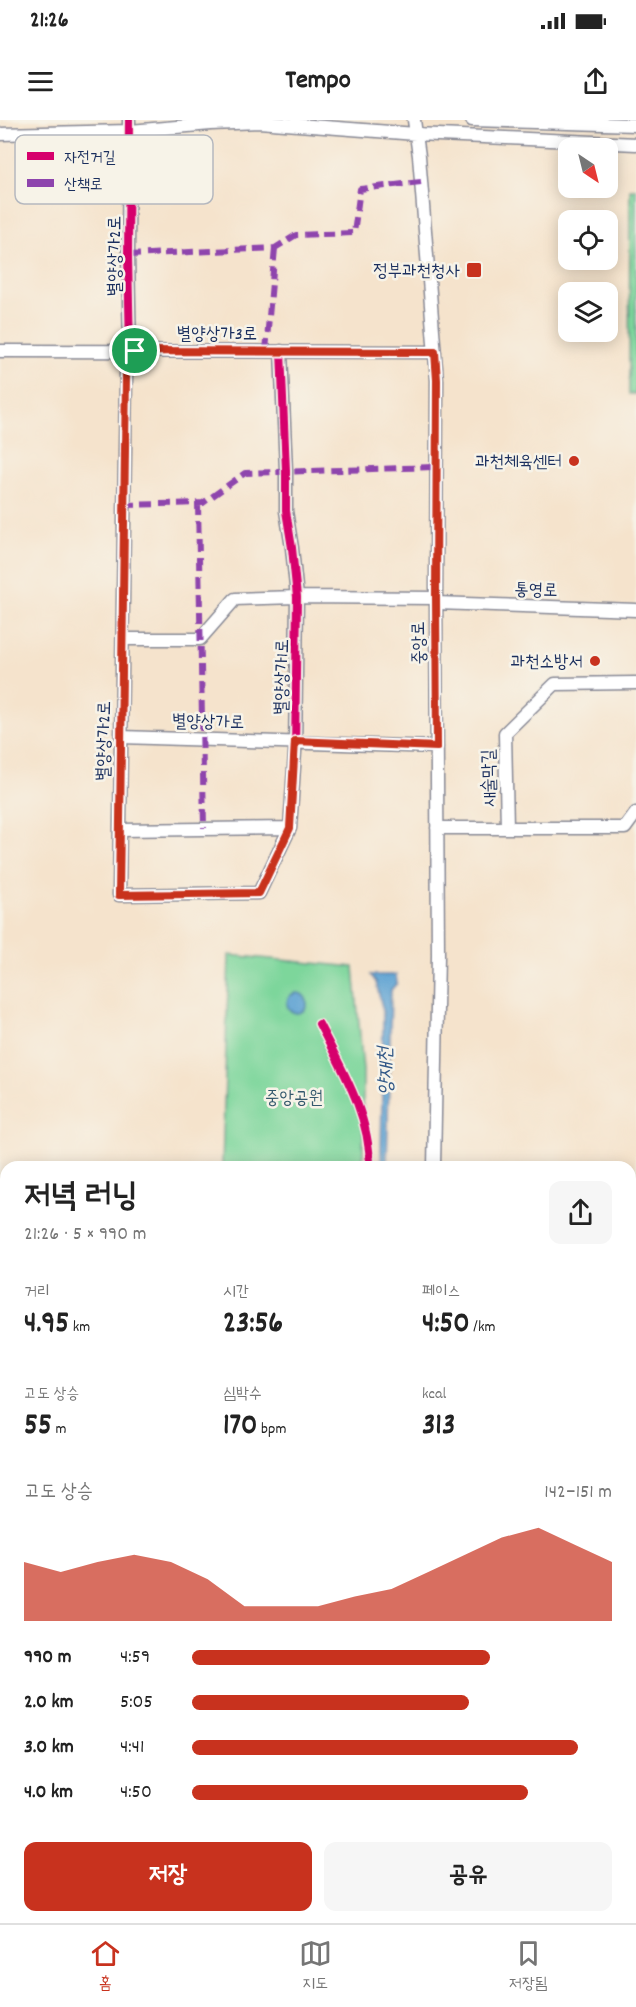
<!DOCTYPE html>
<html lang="ko">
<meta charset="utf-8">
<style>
body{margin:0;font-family:Dekko,"Poor Story",sans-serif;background:#f6f6f6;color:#222;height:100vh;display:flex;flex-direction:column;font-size:22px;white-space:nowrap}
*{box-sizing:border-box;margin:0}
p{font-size:20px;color:#767676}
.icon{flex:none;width:33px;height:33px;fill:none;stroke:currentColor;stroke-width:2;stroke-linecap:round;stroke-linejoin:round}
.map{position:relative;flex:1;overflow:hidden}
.side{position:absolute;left:0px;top:1041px;width:636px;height:762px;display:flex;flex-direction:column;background:#fff;border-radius:18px 18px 0 0;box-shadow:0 3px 15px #0003}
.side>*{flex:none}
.needle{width:39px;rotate:145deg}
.buttons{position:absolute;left:558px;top:18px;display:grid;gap:12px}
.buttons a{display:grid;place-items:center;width:60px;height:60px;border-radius:12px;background:#fff;box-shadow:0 3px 15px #0003;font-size:30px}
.pin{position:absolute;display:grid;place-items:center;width:51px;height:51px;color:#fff;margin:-26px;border:3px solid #fff;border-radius:50%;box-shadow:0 2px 6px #0007}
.round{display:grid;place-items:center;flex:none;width:63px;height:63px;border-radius:12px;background:#f6f6f6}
.overview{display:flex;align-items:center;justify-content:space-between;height:102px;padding:0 24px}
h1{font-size:33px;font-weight:700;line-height:45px}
.figures{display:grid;grid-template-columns:repeat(3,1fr);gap:9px;height:102px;padding:6px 24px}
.figures div{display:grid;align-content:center}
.figures b{font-size:30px;font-weight:700}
.figures small{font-size:16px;font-weight:400}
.figures p{font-size:16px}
.chart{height:168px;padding:12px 24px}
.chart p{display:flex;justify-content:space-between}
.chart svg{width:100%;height:108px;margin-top:6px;fill:#c8321e;opacity:.7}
.button{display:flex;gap:12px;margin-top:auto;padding:12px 24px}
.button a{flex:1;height:69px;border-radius:12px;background:#c8321e;color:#fff;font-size:24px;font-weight:700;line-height:69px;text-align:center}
.button a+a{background:#f6f6f6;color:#222}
ul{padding:0 24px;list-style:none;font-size:20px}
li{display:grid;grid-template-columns:96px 72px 1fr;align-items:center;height:45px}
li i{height:15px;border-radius:8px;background:#c8321e}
.status{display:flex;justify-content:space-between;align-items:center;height:42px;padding:0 30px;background:#fff;direction:ltr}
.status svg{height:16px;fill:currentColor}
header{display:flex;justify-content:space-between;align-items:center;height:78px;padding:0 24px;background:#fff;font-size:27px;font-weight:700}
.dock{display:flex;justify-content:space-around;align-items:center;height:84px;border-top:2px solid #e0e0e0;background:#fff;font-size:16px;color:#767676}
.dock a{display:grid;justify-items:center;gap:3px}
.dock .selected{color:#c8321e}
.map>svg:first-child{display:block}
.green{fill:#7dd69b;stroke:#4c827c;stroke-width:1.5}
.water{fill:#5ea3d3;stroke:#3c6998;stroke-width:1.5}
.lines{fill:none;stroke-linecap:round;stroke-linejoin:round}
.minor-casing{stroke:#888995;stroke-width:15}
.minor{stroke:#fff;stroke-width:12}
.quiet{stroke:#8e44ad;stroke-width:6;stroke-dasharray:12 6;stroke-linecap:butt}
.cycleway-casing{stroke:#f7f3e8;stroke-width:11}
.cycleway{stroke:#d6006c;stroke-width:8}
.route-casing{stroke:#fff;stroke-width:12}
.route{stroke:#c8321e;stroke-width:8}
.poi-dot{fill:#c8321e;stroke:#f7f3e8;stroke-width:2}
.labels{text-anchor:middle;stroke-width:5;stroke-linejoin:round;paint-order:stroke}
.street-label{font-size:18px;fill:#1b2f5e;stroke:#f7f3e8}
.poi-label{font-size:18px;fill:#1b2f5e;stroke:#f7f3e8;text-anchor:end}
.park-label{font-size:18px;fill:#34596d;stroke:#f7f3e8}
.water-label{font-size:20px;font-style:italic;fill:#325887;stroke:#f7f3e8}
.key{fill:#f7f3e8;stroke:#b5b8bf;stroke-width:1.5}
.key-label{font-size:16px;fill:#1b2f5e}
</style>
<div class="status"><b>21:26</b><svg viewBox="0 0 49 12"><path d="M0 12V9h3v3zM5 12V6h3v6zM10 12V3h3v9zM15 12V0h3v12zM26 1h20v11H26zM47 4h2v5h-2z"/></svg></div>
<header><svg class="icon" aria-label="menu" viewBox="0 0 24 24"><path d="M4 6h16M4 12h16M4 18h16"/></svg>Tempo<svg class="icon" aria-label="share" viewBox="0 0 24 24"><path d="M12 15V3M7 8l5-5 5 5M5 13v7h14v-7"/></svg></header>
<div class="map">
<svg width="636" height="1803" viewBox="0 0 636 1803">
<rect width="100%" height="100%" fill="#f7f3e8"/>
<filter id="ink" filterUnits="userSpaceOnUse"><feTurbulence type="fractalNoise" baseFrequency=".0167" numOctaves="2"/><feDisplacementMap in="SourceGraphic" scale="12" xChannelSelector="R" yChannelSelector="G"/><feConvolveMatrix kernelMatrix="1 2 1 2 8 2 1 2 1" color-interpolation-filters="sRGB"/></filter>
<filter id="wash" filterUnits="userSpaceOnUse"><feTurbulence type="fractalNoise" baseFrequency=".008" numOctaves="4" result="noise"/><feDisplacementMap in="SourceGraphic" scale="24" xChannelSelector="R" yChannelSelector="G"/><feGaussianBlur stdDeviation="1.35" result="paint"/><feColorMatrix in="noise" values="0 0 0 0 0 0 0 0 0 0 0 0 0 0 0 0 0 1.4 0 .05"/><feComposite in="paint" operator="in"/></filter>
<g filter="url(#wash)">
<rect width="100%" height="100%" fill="#f5e3cc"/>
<path class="green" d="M630,69H636V274H629Z
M229,835L354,847L363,950V1047H222Z
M0,1384H5L1,1520H0Z
M225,1797H359V1803H225Z"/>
<path class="water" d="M371,855H396L397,863L391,870L387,1047H381L383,891L376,862Z
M287 883a10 10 0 1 1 20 0a10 10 0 1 1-20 0Z"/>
</g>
<g filter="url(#ink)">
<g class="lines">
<g class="minor-casing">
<path id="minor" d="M129,0L128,135L130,231L126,255L119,775L259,773L290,708L295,632L297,477L292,428L286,391V351L281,231
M414,0L419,36L437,260L436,478L438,835L434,1047
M472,0L636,5
M0,14L130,11L211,4L259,2L416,14L636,24
M0,231L435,232
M436,483L636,490
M123,519H200L235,479L297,477L436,478
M121,617L437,627
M437,708H625L636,693
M507,708L505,613L555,564L636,563
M120,710L290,708
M0,1309H6
M630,1647H636
M570,1797L572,1803
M217,1803V1797
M421,1803V1797"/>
</g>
<use href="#minor" class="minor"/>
<path class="quiet" d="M128,135L275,128L296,115L354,113L360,69L421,62
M266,231L275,128
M198,383L204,708
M124,385L203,383L245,353L436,347
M630,1474H636"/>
<g class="cycleway-casing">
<path id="cycleway" d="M129,0L128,135L130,231L126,255L119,775L259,773L290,708L295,632L297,477L292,428L286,391V351L281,231
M319,904C342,949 370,995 370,1047"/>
</g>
<use href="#cycleway" class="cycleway"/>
</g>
</g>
<g class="lines" filter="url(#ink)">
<g class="route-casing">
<path id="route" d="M130,231L435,232L437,260L436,478L437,627L295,621L290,708L259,773L119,775L126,255Z"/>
</g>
<use href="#route" class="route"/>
</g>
<g class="poi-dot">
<rect x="466" y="142" width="16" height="16" rx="3"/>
<circle cx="574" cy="341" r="6"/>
<circle cx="595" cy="541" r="6"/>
</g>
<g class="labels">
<g class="street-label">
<text transform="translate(114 136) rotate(-90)" y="6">별양상가2로</text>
<text x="217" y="219">별양상가3로</text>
<text transform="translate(536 469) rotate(2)" y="6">통영로</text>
<text transform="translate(418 523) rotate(-91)" y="6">중앙로</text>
<text transform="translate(281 557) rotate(-89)" y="6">별양상가1로</text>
<text transform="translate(208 601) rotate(1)" y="6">별양상가로</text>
<text transform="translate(103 621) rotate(-89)" y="6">별양상가2로</text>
<text transform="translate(488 658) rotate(-91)" y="6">새술막길</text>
</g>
<g class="poi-label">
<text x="460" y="156">정부과천청사</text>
<text x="562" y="347">과천체육센터</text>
<text x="583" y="547">과천소방서</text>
</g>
<g class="park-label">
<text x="294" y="983">중앙공원</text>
</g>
<g class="water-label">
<text transform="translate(384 951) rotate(-91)" y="7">양재천</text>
</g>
</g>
<rect x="15" y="15" width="198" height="69" rx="9" class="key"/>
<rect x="27" y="32" width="27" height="8" fill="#d6006c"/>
<rect x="27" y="59" width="27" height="8" fill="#8e44ad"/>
<g class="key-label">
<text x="64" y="42">자전거길</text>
<text x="64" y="69">산책로</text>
</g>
</svg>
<div class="buttons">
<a><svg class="needle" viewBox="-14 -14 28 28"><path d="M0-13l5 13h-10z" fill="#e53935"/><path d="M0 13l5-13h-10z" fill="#767676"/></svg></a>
<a><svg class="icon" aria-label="locate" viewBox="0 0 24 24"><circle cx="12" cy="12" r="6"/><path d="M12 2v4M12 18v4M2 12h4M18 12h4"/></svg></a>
<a><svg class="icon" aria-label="layers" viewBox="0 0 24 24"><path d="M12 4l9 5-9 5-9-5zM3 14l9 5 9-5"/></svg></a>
</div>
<div class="pin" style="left:135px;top:231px;background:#1e9e55"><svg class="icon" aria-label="arrive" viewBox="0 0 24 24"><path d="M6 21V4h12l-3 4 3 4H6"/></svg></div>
<section class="side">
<div class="overview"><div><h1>저녁 러닝</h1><p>21:26 · 5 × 990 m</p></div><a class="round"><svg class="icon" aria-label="share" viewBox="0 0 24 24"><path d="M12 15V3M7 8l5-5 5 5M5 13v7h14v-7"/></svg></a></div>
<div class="figures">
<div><p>거리</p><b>4.95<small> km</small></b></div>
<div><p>시간</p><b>23:56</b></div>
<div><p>페이스</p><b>4:50<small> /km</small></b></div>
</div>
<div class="figures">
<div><p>고도 상승</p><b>55<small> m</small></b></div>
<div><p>심박수</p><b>170<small> bpm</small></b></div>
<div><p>kcal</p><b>313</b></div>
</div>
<div class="chart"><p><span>고도 상승</span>142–151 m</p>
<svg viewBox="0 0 160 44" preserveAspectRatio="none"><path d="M0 44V20L10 24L20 20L30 17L40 20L50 27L60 38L70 38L80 38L90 34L100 31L110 24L120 17L130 10L140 6L150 13L160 20V44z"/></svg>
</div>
<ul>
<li><b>990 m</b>4:59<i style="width:71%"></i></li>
<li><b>2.0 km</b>5:05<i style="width:66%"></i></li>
<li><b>3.0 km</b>4:41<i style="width:92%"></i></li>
<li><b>4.0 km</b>4:50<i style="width:80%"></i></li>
</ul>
<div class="button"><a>저장</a><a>공유</a></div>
</section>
</div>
<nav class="dock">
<a class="selected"><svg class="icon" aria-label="home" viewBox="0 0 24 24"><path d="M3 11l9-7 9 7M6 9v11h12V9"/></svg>홈</a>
<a><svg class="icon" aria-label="map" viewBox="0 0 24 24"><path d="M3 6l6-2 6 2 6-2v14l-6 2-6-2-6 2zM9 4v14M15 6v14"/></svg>지도</a>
<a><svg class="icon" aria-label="saved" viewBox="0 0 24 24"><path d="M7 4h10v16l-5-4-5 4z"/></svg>저장됨</a>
</nav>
